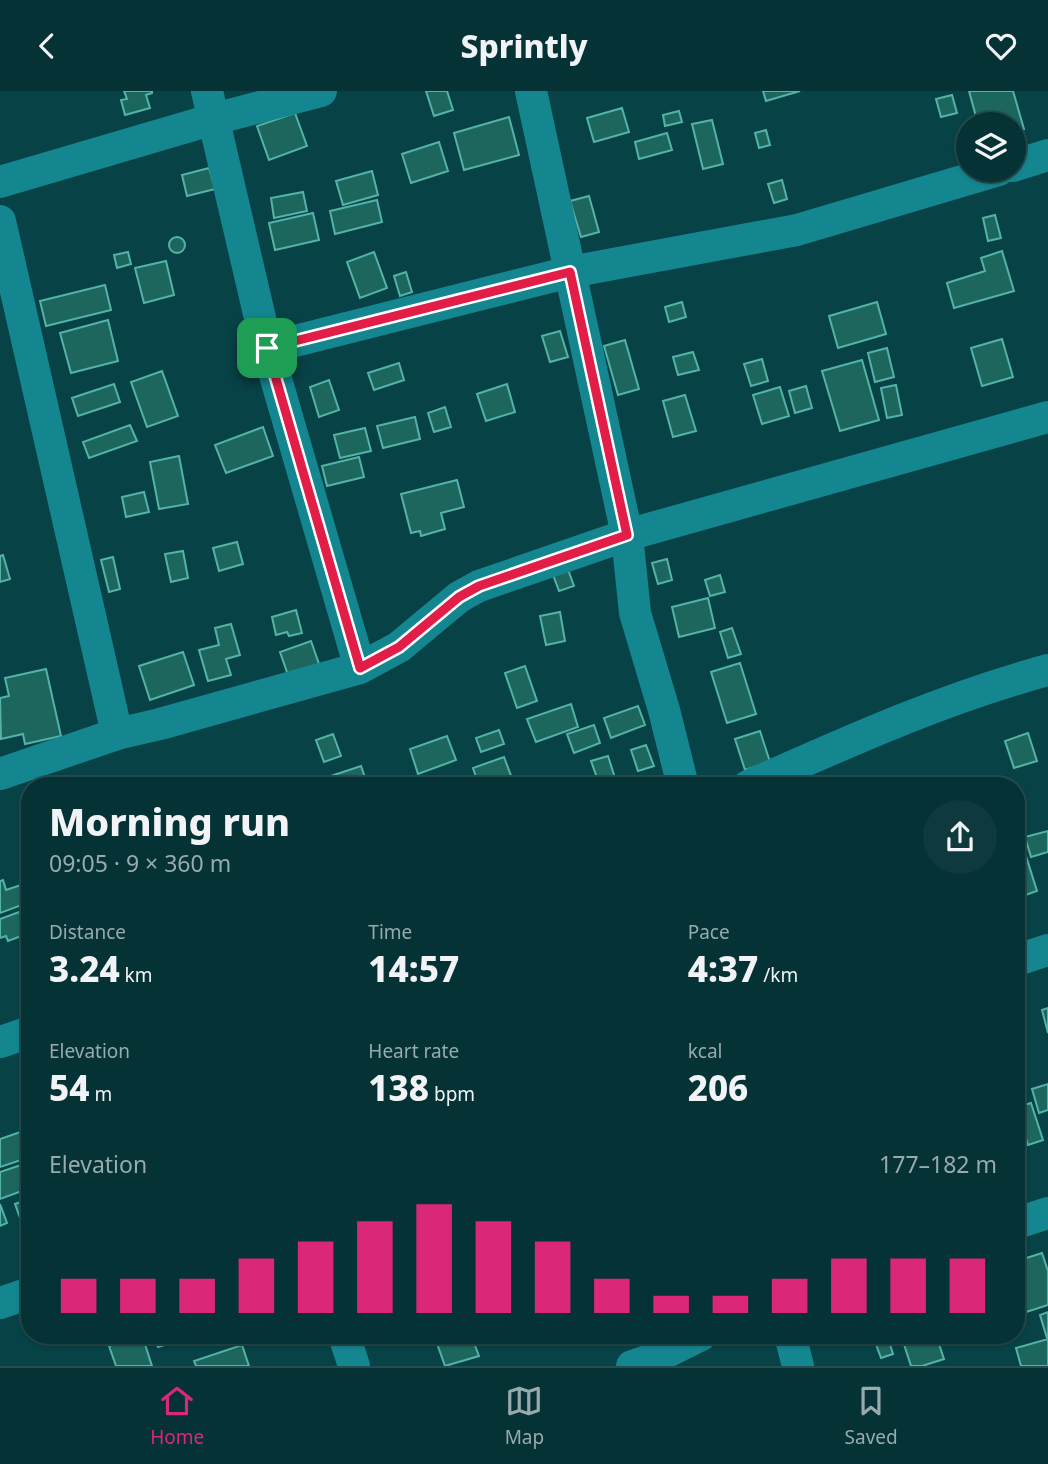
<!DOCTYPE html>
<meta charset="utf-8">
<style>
body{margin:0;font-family:"Noto Sans",sans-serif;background:#0e3a3d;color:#f1f3f6;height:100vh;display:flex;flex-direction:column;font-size:26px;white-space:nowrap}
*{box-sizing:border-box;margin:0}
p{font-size:23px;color:#97aaad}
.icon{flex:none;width:38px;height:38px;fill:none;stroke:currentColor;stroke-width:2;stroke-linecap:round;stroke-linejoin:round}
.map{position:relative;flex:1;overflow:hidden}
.drawer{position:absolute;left:21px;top:686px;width:1004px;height:567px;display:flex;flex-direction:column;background:#053235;border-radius:28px;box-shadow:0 2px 5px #0004,0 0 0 2px #264d50}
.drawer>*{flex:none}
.fabs{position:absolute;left:956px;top:21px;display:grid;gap:14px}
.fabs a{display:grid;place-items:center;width:70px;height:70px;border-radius:50%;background:#053235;box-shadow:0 2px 5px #0004,0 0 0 2px #264d50;font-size:35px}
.pin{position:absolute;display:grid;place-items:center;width:60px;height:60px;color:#fff;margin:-30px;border-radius:14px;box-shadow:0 4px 10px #0006}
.round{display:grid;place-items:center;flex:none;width:74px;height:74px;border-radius:37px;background:#0e3a3d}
.head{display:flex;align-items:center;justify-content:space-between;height:119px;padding:0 28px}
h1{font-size:38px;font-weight:800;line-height:52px}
.stats{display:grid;grid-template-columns:repeat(3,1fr);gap:10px;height:119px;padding:7px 28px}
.stats div{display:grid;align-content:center}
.stats b{font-size:35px;font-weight:800}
.stats small{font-size:19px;font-weight:400}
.stats p{font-size:19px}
.chart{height:196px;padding:14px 28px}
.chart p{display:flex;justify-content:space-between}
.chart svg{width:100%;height:126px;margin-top:7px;stroke:#db2777;stroke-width:6}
header{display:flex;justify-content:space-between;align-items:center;height:91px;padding:0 28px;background:#053235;font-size:32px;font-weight:800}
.tabs{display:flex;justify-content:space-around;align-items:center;height:98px;border-top:2px solid #264d50;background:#053235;font-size:19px;color:#97aaad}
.tabs a{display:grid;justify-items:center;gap:4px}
.tabs .active{color:#db2777}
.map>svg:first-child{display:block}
.building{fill:#1d665e;stroke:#53b3a8;stroke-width:2}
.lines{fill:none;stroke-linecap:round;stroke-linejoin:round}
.minor{stroke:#148690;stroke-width:32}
.route-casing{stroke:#fff;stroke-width:14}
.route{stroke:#e11d48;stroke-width:9}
</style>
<header><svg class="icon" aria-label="back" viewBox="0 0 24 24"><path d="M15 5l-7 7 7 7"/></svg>Sprintly<svg class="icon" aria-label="heart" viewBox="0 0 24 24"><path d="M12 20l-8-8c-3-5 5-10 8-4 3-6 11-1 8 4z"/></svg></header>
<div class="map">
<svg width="1048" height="1275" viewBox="0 0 1048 1275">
<rect width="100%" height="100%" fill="#074247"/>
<path class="building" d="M124,0H152V2L146,4L150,17L125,24L121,9L127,8Z
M426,0H447L453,19L434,25Z
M763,0H800L766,10Z
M969,0H1013L1024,38L1013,41V33H978Z
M952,4L957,22L941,26L936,8Z
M622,17L629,41L594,51L587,27Z
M679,20L682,31L665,35L663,24Z
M295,22L307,55L269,69L257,35Z
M509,26L519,64L464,79L454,42Z
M712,29L723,73L703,78L692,33Z
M766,39L770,54L759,57L755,42Z
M667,42L672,59L639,68L635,51Z
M439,51L448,80L411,92L402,63Z
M209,77L215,98L187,105L182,84Z
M372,80L378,104L343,114L336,90Z
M782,89L787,108L774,112L768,93Z
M303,101L307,120L274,127L271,107Z
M589,105L599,141L581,146L570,110Z
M377,109L382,131L335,143L330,120Z
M313,122L319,149L275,159L269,132Z
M995,124L1001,147L988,150L983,127Z
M169 154a8 8 0 1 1 16 0a8 8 0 1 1-16 0Z
M1002,160L1014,200L954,217L947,192L985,180L981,167Z
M128,161L131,173L117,177L114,164Z
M374,161L387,197L360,207L347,171Z
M166,170L174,204L144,212L135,177Z
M406,181L412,201L400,205L394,185Z
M105,194L111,219L46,235L40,210Z
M682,211L686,226L669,231L665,216Z
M877,211L886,243L838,257L829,225Z
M108,229L118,270L71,282L60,242Z
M560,240L568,266L550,271L542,245Z
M1002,248L1013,286L982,295L971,257Z
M625,249L639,298L618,304L604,255Z
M887,257L894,286L875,291L868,262Z
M693,261L699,279L678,284L673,266Z
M762,268L768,290L751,295L744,273Z
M862,269L879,329L840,340L822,280Z
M399,272L404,289L374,299L368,282Z
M162,280L178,325L147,336L131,291Z
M329,289L339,319L319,326L310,296Z
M114,293L120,311L78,325L72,307Z
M507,293L515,321L486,330L477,303Z
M896,294L902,324L887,327L881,297Z
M806,295L812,317L795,322L789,300Z
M780,296L789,325L762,333L753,304Z
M685,304L696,340L673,346L663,310Z
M445,316L451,336L434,341L428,322Z
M415,326L420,348L383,357L377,335Z
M130,334L137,350L89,367L83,351Z
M263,336L273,365L226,382L215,354Z
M365,337L371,360L340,367L334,344Z
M179,365L188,413L159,418L150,371Z
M359,366L364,386L327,395L322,375Z
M457,389L464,416L441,422L445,438L421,445L420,440L411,442L401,403Z
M144,401L149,421L126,426L122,406Z
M237,451L243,473L219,480L213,457Z
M183,460L188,487L171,491L165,463Z
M3,464L10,488L0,491V465Z
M113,466L120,498L109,501L101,469Z
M667,468L672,489L658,493L652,472Z
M567,476L574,495L559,500L552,481Z
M720,484L725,501L710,505L705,489Z
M708,507L715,537L679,546L672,516Z
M296,519L302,542L289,545L287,541L276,544L272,526Z
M560,521L565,550L546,554L540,525Z
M231,533L240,564L226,568L231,584L208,590L199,559L219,554L215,537Z
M732,537L741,563L728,567L720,541Z
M311,550L319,573L288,584L280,561Z
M183,561L194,594L150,609L139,575Z
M740,572L756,623L727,632L711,581Z
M525,575L537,610L517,617L505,582Z
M46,578L61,645L25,653L23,643L1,648L0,607L9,605L5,587Z
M571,613L578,636L536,651L527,628Z
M638,615L645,634L611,647L604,627Z
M594,634L600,652L574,662L567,643Z
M499,639L504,653L481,661L476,647Z
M760,640L770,671L745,679L735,648Z
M1028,642L1037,670L1014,677L1005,650Z
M333,643L341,665L324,671L316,649Z
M447,645L456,669L418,683L410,658Z
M646,654L654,675L638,680L631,659Z
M608,665L616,690L600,695L591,670Z
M504,666L513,690L501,695H479L473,677Z
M361,675L368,695H331L328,686Z
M1048,740V761L1031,766L1025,746Z
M1026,765L1037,800L1017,807V768Z
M3,789L6,799L24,793L30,811L0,822V790Z
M19,821L27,843L8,850L6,845L0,847V828Z
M1048,917V942L1042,919Z
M1048,993V1019L1039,1022L1032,998Z
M1031,1012L1043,1049L1028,1054L1017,1016Z
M26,1039L30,1050V1066L0,1076V1048Z
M30,1071V1097L0,1108V1081Z
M30,1108V1155L15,1113Z
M0,1113L7,1132L0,1135Z
M1042,1162L1048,1180V1214L1020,1223L1017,1212V1170Z
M1048,1221V1246L1047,1247L1040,1224Z
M142,1244L152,1275H116L109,1255Z
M153,1244H175L177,1250L158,1256Z
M434,1244H471L479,1265L445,1275Z
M838,1244H869V1245L840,1253Z
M887,1244L893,1263L881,1267L874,1248Z
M901,1244H936L944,1268L922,1275H911Z
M939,1244H959V1246L941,1252Z
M1048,1248V1275H1021L1016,1257Z
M242,1254L249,1275H196L194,1270Z"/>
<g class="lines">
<path class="minor" d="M207,0L267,257L360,577
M531,0L627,444L635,522L664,619L683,695
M1013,75L1048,64
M0,91L214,28L321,0
M0,130L117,643
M267,257L570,181L797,139L999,79
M0,683L117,643L160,633L360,577L399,556L459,506L479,495L627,444L1048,326
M748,695C847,651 944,607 1048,579
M1017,869L1048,859
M0,951L30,941
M1017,1132L1048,1122
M0,1212L30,1202
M344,1244L354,1275
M790,1244L798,1275
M632,1275L655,1267L701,1244"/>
</g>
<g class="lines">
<g class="route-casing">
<path id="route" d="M570,181L627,444L479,495L459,506L399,556L360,577L267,257Z"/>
</g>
<use href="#route" class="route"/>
</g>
</svg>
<div class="fabs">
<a><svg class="icon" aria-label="layers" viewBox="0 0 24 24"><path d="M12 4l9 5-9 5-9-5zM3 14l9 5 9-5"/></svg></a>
</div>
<div class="pin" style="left:267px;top:257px;background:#1e9e55"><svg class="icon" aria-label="arrive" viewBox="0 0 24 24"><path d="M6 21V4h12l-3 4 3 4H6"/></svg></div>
<section class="drawer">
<div class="head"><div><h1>Morning run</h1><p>09:05 · 9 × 360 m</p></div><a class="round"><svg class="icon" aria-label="share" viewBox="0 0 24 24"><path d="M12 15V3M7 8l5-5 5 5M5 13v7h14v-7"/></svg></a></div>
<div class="stats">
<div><p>Distance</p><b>3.24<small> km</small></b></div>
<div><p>Time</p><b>14:57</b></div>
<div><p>Pace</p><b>4:37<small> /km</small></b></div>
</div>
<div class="stats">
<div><p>Elevation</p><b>54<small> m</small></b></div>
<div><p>Heart rate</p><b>138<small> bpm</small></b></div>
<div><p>kcal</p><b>206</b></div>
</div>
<div class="chart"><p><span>Elevation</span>177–182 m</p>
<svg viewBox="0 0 160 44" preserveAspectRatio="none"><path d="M5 44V32M15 44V32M25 44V32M35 44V25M45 44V19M55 44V12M65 44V6M75 44V12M85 44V19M95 44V32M105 44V38M115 44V38M125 44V32M135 44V25M145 44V25M155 44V25"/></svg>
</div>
</section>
</div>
<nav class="tabs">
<a class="active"><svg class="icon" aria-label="home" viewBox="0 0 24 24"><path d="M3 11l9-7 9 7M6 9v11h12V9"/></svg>Home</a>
<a><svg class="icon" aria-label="map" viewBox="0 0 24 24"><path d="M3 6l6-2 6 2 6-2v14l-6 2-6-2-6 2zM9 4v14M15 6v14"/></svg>Map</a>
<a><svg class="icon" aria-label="saved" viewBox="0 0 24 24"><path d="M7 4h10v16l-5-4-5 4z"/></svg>Saved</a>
</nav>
